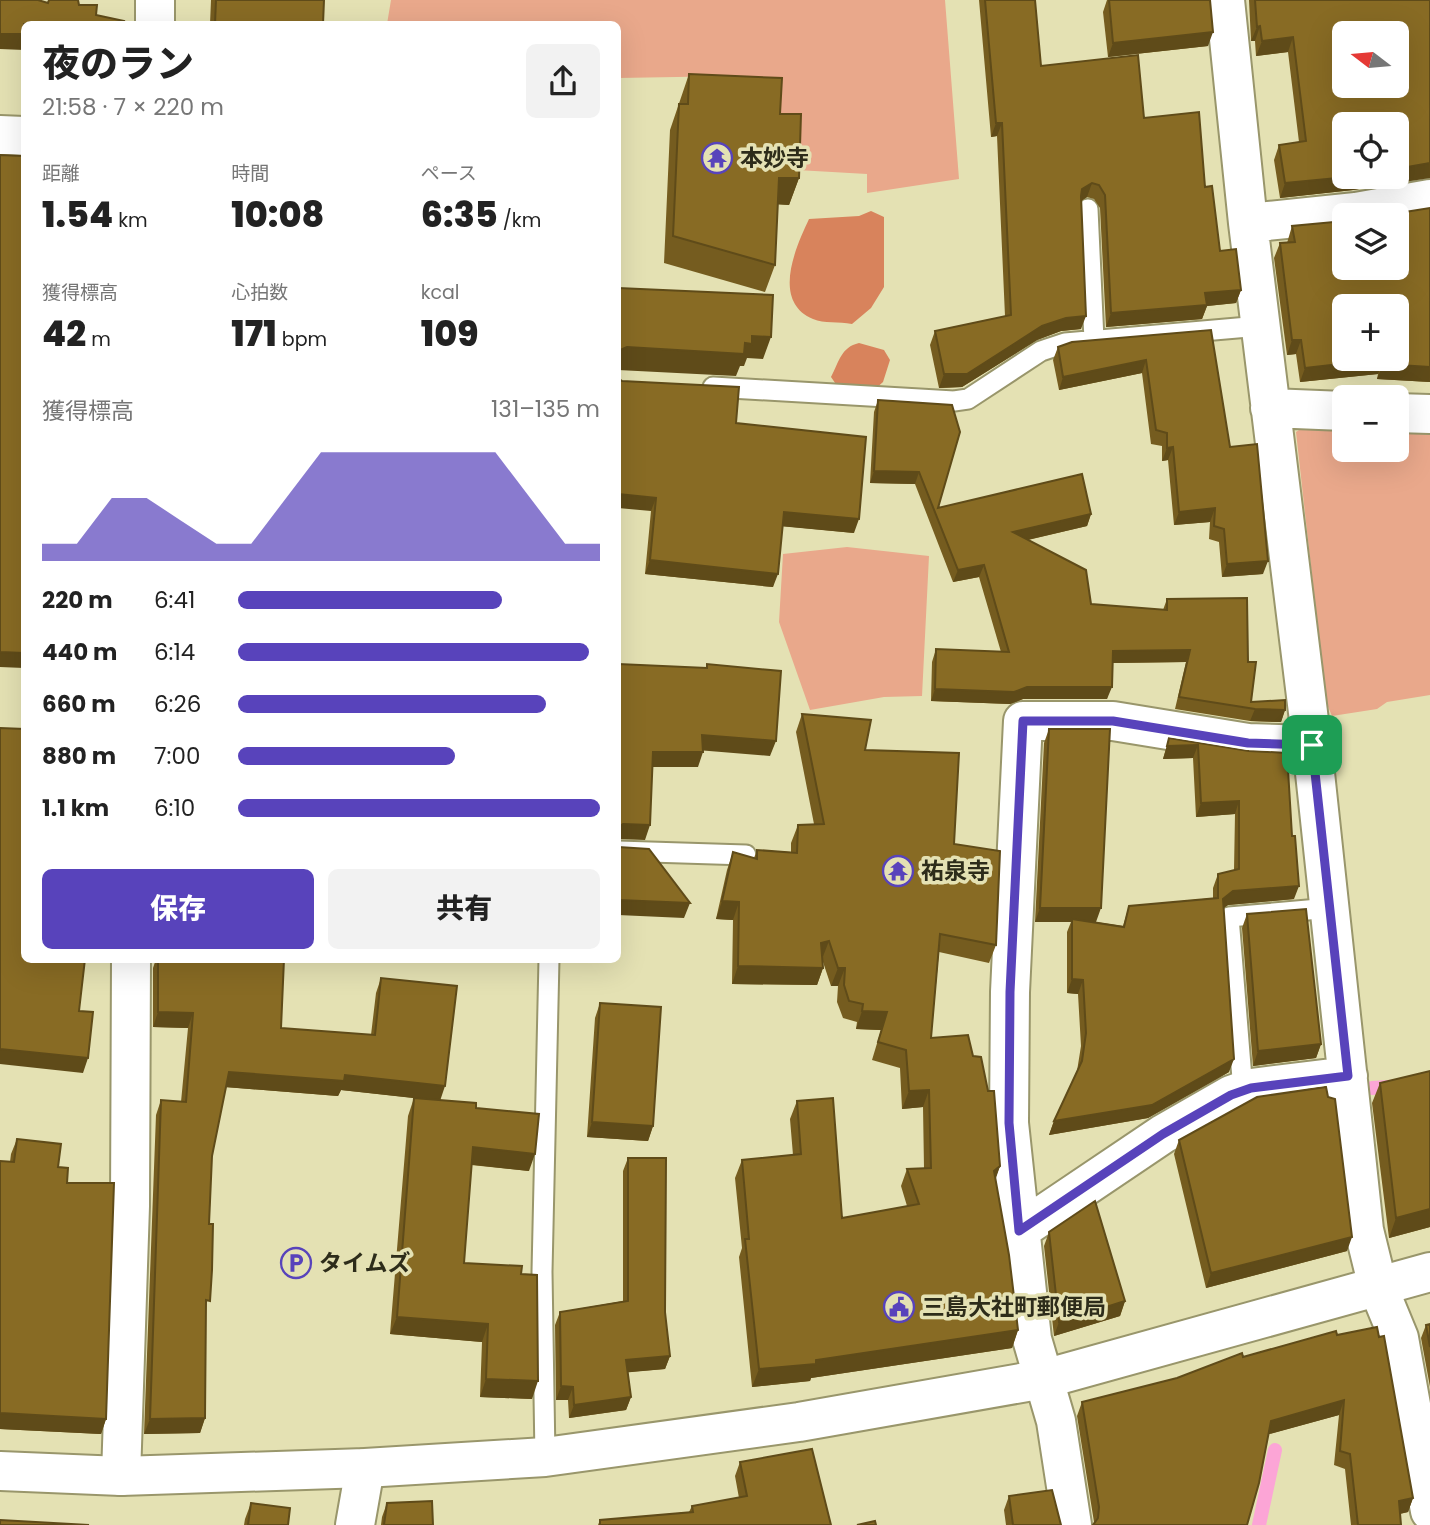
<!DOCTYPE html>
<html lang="ja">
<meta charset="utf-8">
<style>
body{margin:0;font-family:Poppins,"Noto Sans JP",sans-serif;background:#f2f2f2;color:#222;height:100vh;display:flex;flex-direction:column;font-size:26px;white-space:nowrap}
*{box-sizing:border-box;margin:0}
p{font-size:23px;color:#767676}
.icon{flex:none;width:38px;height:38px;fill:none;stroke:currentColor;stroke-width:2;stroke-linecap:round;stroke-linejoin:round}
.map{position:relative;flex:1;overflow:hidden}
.panel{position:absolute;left:21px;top:21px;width:600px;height:942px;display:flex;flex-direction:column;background:#fff;border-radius:10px;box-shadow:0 7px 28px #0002}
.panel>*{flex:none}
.needle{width:46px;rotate:286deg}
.tools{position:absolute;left:1332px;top:21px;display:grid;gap:14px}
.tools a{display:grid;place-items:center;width:77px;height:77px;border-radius:10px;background:#fff;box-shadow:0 7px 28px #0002;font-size:35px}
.pin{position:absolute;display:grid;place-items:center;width:60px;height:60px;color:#fff;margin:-30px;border-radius:14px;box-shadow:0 4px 10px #0006}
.round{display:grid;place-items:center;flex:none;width:74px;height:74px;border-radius:10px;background:#f2f2f2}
.overview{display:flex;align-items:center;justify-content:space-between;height:119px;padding:0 21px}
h1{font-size:38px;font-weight:800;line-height:52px}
.figures{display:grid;grid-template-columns:repeat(3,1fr);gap:10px;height:119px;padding:7px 21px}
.figures div{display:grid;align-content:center}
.figures b{font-size:35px;font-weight:800}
.figures small{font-size:19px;font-weight:400}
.figures p{font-size:19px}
.chart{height:196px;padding:14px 21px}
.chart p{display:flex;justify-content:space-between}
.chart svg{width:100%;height:126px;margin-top:7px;fill:#5843bb;opacity:.7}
.action{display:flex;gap:14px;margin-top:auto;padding:14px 21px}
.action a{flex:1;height:80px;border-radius:10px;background:#5843bb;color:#fff;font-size:28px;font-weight:800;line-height:80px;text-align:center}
.action a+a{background:#f2f2f2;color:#222}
ul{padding:0 21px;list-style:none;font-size:23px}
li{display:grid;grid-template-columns:112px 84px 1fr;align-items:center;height:52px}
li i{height:18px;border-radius:9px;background:#5843bb}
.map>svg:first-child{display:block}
.green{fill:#e9a88b}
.forest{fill:#d8835c}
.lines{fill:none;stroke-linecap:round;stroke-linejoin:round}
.stream{stroke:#fca5d6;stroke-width:14}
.service-casing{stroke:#99966b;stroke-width:23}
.minor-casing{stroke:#99966b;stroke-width:42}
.tertiary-casing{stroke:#99966b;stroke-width:42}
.service{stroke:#fff;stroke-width:19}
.minor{stroke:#fff;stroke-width:38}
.tertiary{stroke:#fff;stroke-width:38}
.wall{fill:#755c1f}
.shaded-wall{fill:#5f4b19}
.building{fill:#886b24;stroke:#5f4b19;stroke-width:2;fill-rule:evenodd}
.route-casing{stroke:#fff;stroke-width:14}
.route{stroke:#5843bb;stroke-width:9}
.labels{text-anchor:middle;stroke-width:7;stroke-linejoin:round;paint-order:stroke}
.poi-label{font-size:23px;font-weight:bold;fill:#2d2c1a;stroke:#e4e1b3;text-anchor:start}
</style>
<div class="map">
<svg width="1430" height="1525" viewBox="0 0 1430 1525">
<rect width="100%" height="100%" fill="#e4e1b3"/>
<path class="green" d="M391,0H945L959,179L867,193V174L797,170L738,98L735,76L618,78V24H387Z
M1311,422L1344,423V450H1396L1397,424L1430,425V695L1387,702L1377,709L1332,716L1326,702L1296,432Z
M847,547L929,556L922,696L884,697L810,710L779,622L783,554Z"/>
<path class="forest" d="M871,211L884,217V287L871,308L852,324C839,321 824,324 813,319C771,301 796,247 809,219L859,216Z
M859,343L884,350L890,360L883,382L873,391L840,390L831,377C839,362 841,347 859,343Z"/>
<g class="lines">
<path class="stream" d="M1372,1088L1421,1085L1430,1080
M1259,1525L1275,1450"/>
<g class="service-casing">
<path id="service" d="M1088,209L1094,340
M713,387L954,401L968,399L1041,351L1065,343L1260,326
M618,851L746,855
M1243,1091L1229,917L1330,908
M545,1457L542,1272L549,959"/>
</g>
<g class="minor-casing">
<path id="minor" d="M155,0V24
M1225,0L1248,223L1312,745L1364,1230L1378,1287L1399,1338L1430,1511
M0,135L24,136
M1248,223L1356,212L1430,199
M1270,408L1344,411
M1396,413L1430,414
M1019,1231L1163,1134L1231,1095L1251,1088L1348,1076
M121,1476L130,1206L131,959
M355,1525L365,1468
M1072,1525L1056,1421L1032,1339L1009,1123L1010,992L1023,721H1113L1248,743L1312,745"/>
</g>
<g class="tertiary-casing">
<path id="tertiary" d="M0,1471L121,1476L365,1468L545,1457L799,1422L1044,1379L1430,1272"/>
</g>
<use href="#service" class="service"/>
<use href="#minor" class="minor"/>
<use href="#tertiary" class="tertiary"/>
</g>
<path class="wall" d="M211,0H324L323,24H210Z
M979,0H1035L1041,66L1144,118L1205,187L1220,251L1241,290L1236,303L1207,306L1202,319L1106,327L1100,208L1094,199L1087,197L1081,201V329L1061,331L1037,340L962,387L939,388L930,345L935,331L1005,316L997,136L991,137Z
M1107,0H1210L1208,46L1108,57L1103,12Z
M1249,0H1430L1427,177L1353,190L1280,198L1274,160L1279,145L1299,142L1288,52L1256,56L1255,41H1251Z
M689,74L780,114L799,178L789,205L778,204L775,265L765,292L664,263L670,130Z
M1430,208V382L1377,379L1378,374L1300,382L1296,354L1287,355L1274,258L1280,243H1287L1292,226L1344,268Z
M1211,330L1230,447L1263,574L1222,577L1219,542L1209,539L1210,522L1174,525L1168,460L1162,461V446L1151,444L1142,373L1059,390L1053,360L1058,347Z
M622,381L736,423L854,533L782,526L773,587L645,574L651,511Z
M878,400L952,405L938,508L1091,514L1087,526L1028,540L1091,604L1163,610L1167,599L1248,662L1251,702L1285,710L1281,722L1250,721L1175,709L1186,662L1113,663L1107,699H1023L1010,704L931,701L932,662L936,649L1001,652L979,577L953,582L915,484L870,483L874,412Z
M802,714L865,750L954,844L996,945L989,963L939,952L931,1038L1000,1166L995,1179L1018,1330L1012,1348L811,1378L810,1381L752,1387L739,1257L742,1248L735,1178L742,1160L793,1155L790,1119L797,1101L842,1218L907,1206L901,1186L907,1169L924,1168L923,1107L902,1109L900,1068L872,1060L881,1030L856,1029L857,1022L843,1018L837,1002L838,986H831L822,959L823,968L817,985L732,984L733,920L716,919L727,870L733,852L754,858L757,850L791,852V843L798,825L814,824L796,732Z
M1049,729L1096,922L1123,926L1129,906L1213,898V888L1218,874L1234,870L1235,814L1196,817L1193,758L1163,759L1169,738L1249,751L1294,899L1228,905L1223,908L1229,1072L1148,1118L1049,1135L1054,1121L1077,1071L1081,1046L1078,994L1067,993V932L1071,922H1035L1044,743Z
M1247,914L1321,1044L1316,1058L1253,1066L1242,928Z
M156,959H284L281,1028L371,1035L376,993L381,978L440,1100L476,1108L529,1171L471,1165L464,1263L521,1274L532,1399L480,1397L482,1342L390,1334L408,1116L414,1098L433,1100L341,1090L338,1096L226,1087L212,1156L206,1311L205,1418L200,1433L144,1434L156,1115L161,1100L181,1102L188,1028L153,1027V968Z
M600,1003L653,1126L648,1141L587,1137L595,1018Z
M1430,1071V1227L1389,1238L1372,1103L1380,1083Z
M17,1139L58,1167L67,1183L106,1419L101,1434L0,1429V1161L10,1162L11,1154Z
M1179,1140L1347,1251L1206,1288L1174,1154Z
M628,1158L665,1312L670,1356L665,1369L628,1372L631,1397L626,1410L569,1418L568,1400H556L555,1325L560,1312L623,1301V1171Z
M1049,1232L1125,1301L1120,1316L1054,1336L1044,1246Z
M1430,1324V1387L1421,1338L1426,1325Z
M1337,1335L1413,1498L1408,1512L1400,1514L1401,1525H1351L1345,1469L1334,1465L1339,1415L1269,1434L1093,1525L1094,1522L1077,1416L1082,1402L1177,1378L1243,1357Z
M740,1462L831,1525H598L600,1520L689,1512L692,1506L739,1498L735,1476Z
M1009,1496L1061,1525H1006L1004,1510Z
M251,1503L288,1525H244L245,1519Z
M387,1503L433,1525H381L382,1517Z"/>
<path class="shaded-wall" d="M1260,26L1255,41H1251L1257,27Z
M1213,32L1208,46L1108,57L1113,43Z
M0,34H24V50L0,49Z
M1293,37L1288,52L1256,56L1262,41Z
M996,123H1002L997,136L991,137Z
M1430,163V178L1353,190L1280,198L1285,183L1348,177H1396V169Z
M779,178H799L789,205L770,204Z
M1092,183L1087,197L1078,203L1082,189Z
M1241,290L1236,303L1207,306L1202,319L1106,327L1111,313L1205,293Z
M1086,316L1081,329L1061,331L1037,340L962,387L939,388L944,374L1042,326L1066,318Z
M752,336L771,337L763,359L747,358L744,366H740L736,376L618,370V351L627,347L745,343Z
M1292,340H1301L1296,354L1287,355Z
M1383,359L1378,374L1300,382L1305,368Z
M1146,360L1142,373L1059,390L1063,377Z
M1383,364L1430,367V382L1377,379Z
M1173,447L1168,460L1162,461L1167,448Z
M874,471L919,472L915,484L870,483Z
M618,494L656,498L651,511L618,508Z
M1215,508L1210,522L1174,525L1179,512Z
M784,512L859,519L854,533L779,526Z
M1091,514L1087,526L1009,544L1013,532Z
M650,560L778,574L773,587L645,574Z
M1268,561L1263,574L1222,577L1227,564Z
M984,565L979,577L953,582L958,570Z
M1190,650L1186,662L1109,663L1113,651Z
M0,652L24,653V668L0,667Z
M1027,687H1112L1107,699H1023L1010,704L931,701L935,689Z
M1255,709L1285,710L1281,722L1250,721Z
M702,735L776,741L770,756L697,750Z
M1198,745L1193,758L1163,759L1167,746Z
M653,752H703L698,767H648Z
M1239,801L1235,814L1196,817L1201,803Z
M623,824L650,825L645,840L618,839V827Z
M1299,886L1294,899L1228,905L1218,912L1223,899L1233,891Z
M618,900L690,903L684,918L618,915Z
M722,901L739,902L733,920L716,919Z
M1040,908H1101L1096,922L1072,919L1071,922H1035Z
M829,941L822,959L821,943Z
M738,966L823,968L817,985L732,984Z
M838,968H845L838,986H831Z
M1072,979L1083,980L1078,994L1067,993Z
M862,1011L887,1012L881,1030L856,1029Z
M158,1012L193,1013L188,1028L153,1027Z
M1321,1044L1316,1058L1253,1066L1258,1051Z
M0,1049L88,1058L83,1073L0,1064Z
M1234,1059L1229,1072L1148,1118L1049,1135L1054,1121Z
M229,1072L345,1075L445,1086L440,1101L341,1090L338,1096L224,1087Z
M929,1090L923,1107L902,1109L909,1091Z
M592,1122L653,1126L648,1141L587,1137Z
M473,1147L535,1154L529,1171L466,1164Z
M1000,1166L994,1184V1171Z
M1430,1209V1227L1389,1238L1396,1218Z
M1352,1237L1347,1251L1206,1288L1211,1273Z
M1125,1301L1120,1316L1054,1336L1059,1322Z
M397,1317L488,1324L482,1342L390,1334Z
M1018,1330L1012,1348L811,1378L810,1381L752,1387L759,1369Z
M670,1356L665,1369L621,1373L626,1360Z
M486,1379L538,1381L532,1399L480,1397Z
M561,1386L573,1387L568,1400H556Z
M631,1397L626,1410L569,1418L574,1405Z
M1344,1400L1339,1415L1266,1435L1271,1421Z
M0,1413L106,1419L101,1434L0,1429Z
M205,1418L200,1433L144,1434L150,1419Z
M1413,1498L1408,1512L1394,1515L1399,1501Z"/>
<path class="building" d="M0,0H38L48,3L49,0H78L79,5H97L96,15L124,21L123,24H24V34H0Z
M216,0H324L323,24H215Z
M985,0H1035L1041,66L1138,55L1144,118L1199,112L1205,187L1212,186L1220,251L1236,249L1241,290L1205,293L1207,305L1111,313L1105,195L1099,185L1092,183L1082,189L1081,196L1086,316L1066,318L1042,326L967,374H944L935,331L1011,315L1002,123H996Z
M1109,0H1210L1213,32L1113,43Z
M1255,0H1430V163L1396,169V124H1344V177H1348L1285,183L1279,145L1306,141L1293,37L1262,41L1260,26L1257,27ZM1344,33H1396V86H1344Z
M689,74L782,78L780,114H801L799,178H779L775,265L673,236L679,104H688Z
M0,155L24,156V653L0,652Z
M1430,208V367L1383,364V359L1305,368L1301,340H1292L1280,243L1295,242L1292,226L1344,221V268H1396V215H1386ZM1344,306H1396V359H1344Z
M618,288L773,295L771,337L752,336V344L745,343L744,354L627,347L618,351Z
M1211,330L1230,447L1257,444L1268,561L1227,564L1224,529L1214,526L1215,508L1179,512L1173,447L1167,448V433L1156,430L1146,360L1063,377L1058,347L1072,342Z
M618,378L622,381L739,387L736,423L866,437L859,519L784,512L778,574L650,560L656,498L618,494Z
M878,400L952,405L960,432L938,508L1082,474L1091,514L1013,532L1086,570L1091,604L1167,610V599L1247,598L1248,662H1256L1251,702L1285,700V710L1255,709L1179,697L1190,650L1113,651L1112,687H1027L1014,692L935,689L936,649L1009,652L984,565L958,570L919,472L874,471Z
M618,664L707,668V664L781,671L776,741L702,735L703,752H653L650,825L623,824L618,827Z
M802,714L871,720L865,750L959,753L954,844L1000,851L996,945L940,934L931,1038L968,1035L973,1056L981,1057L988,1091H994L1000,1166L994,1171L1009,1255L1018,1330L816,1360V1364L759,1369L745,1239H749L742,1160L801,1154L797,1101L833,1098L842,1218L919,1204L907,1169L931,1168L929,1090L909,1091L906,1050L878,1042L887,1012L862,1011L863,1004L849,1001L844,985L845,968H838L829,941L821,943L823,968L738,966L739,902L722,901L733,852L757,859V850L797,853L798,825L824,824Z
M0,728L24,729V959H85L79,1011L93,1012L88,1058L0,1049Z
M1049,729H1110L1101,908H1040Z
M1169,738L1249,751L1287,753L1292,836H1295L1299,886L1233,891L1223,899L1234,1059L1152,1105L1054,1121L1082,1061L1086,1033L1083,980L1072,979V919L1124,927L1129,906L1218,898V874L1239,869V801L1201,803L1198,745L1167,746Z
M618,847L649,849L690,903L618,900Z
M1306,909L1321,1044L1258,1051L1247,914Z
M158,959H284L281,1028L375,1035L381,978L457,986L445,1086L345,1075L344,1081L229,1072L212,1156L209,1224H213L212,1270L210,1301L206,1300L205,1418L150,1419L161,1100L186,1102L193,1013L158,1012Z
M600,1003L661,1007L653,1126L592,1122Z
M1430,1071V1209L1396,1218L1380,1083Z
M1326,1087L1328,1097L1335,1099L1352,1237L1211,1273L1179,1140L1257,1097Z
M414,1098L476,1103V1108L539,1114L535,1154L473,1147L464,1263L522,1266L521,1274L537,1275L538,1381L486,1379L488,1324L397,1317Z
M17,1139L61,1144L58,1167L68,1168L67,1183H114L106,1419L0,1413V1161L14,1162Z
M628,1158H666L665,1312L670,1356L626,1360L631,1397L574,1405L573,1387L561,1386L560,1312L628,1301Z
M1095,1201L1125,1301L1059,1322L1049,1232Z
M1430,1324V1347L1426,1325Z
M1377,1327L1379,1337L1384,1336L1413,1498L1399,1501L1401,1525H1358L1350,1454L1340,1451L1344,1400L1271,1421L1259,1483L1247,1525H1093L1098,1518L1099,1507L1082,1402L1177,1378L1242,1353L1243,1357L1336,1331L1337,1335Z
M812,1449L831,1525H600V1520L693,1512L692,1506L747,1496L740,1462Z
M1052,1490L1061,1525H1013L1009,1496Z
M432,1501L433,1525H384L387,1503Z
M251,1503L290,1508L288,1525H248Z
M0,1520L89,1525H0Z
M875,1521L876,1525H857Z"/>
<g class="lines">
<g class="route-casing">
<path id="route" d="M1023,721H1113L1248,743L1312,745L1348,1076L1251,1088L1231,1095L1163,1134L1019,1231L1009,1123L1010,992Z"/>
</g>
<use href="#route" class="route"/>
</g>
<defs>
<g id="temple-ring" transform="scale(1.575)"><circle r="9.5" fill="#e4e1b3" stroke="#5843bb" stroke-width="1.5"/><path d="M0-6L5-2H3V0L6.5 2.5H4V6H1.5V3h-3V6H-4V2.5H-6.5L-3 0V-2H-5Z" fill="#5843bb"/></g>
<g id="parking-ring" transform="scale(1.575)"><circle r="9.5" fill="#e4e1b3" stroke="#5843bb" stroke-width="1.5"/><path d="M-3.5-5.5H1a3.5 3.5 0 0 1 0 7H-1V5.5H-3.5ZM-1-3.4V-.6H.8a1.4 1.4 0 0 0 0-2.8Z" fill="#5843bb"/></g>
<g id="civic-ring" transform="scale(1.575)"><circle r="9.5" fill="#e4e1b3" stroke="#5843bb" stroke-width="1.5"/><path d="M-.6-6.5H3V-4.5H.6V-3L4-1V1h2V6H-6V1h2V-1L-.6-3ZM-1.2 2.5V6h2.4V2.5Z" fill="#5843bb"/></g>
</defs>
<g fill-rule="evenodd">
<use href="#temple-ring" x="717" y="158"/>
<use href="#temple-ring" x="898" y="871"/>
<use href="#parking-ring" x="296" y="1263"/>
<use href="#civic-ring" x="899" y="1307"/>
</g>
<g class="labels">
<g class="poi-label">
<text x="740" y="166">本妙寺</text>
<text x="921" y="879">祐泉寺</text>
<text x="319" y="1271">タイムズ</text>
<text x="922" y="1315">三島大社町郵便局</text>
</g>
</g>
</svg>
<div class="tools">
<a><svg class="needle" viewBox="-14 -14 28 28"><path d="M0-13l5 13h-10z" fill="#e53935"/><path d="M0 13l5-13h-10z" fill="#767676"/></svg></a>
<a><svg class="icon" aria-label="locate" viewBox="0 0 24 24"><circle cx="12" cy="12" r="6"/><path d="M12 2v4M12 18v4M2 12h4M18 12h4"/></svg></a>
<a><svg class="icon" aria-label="layers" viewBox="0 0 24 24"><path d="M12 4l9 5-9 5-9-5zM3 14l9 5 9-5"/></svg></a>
<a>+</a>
<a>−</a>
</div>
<div class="pin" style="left:1312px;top:745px;background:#1e9e55"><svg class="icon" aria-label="arrive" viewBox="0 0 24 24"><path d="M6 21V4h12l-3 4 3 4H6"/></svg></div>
<section class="panel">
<div class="overview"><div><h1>夜のラン</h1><p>21:58 · 7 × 220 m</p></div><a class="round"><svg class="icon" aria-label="share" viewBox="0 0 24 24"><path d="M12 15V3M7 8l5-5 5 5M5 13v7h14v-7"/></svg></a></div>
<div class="figures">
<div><p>距離</p><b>1.54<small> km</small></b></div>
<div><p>時間</p><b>10:08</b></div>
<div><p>ペース</p><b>6:35<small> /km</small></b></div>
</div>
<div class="figures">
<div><p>獲得標高</p><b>42<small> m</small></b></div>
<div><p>心拍数</p><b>171<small> bpm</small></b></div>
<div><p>kcal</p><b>109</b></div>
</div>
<div class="chart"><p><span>獲得標高</span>131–135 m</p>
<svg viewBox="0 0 160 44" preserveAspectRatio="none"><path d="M0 44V38L10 38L20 22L30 22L40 30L50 38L60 38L70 22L80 6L90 6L100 6L110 6L120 6L130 6L140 22L150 38L160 38V44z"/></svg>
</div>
<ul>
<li><b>220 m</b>6:41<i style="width:73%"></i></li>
<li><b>440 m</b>6:14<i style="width:97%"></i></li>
<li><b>660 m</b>6:26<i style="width:85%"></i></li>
<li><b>880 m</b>7:00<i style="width:60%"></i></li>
<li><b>1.1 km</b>6:10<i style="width:100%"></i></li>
</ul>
<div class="action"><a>保存</a><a>共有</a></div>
</section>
</div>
